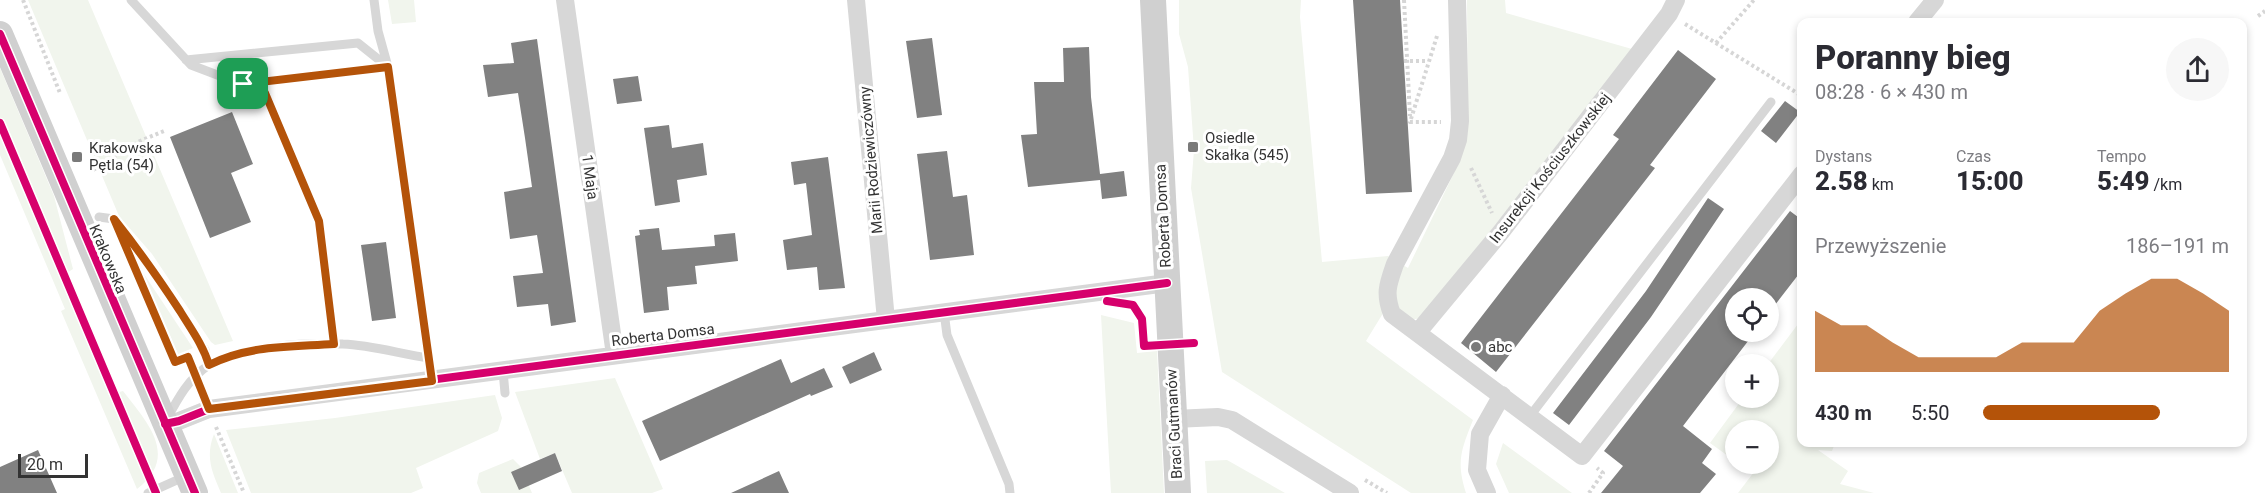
<!DOCTYPE html>
<html lang="pl">
<meta charset="utf-8">
<style>
body{margin:0;font-family:Roboto,sans-serif;background:#f7f7f7;color:#2b2b33;height:100vh;display:flex;flex-direction:column;font-size:22px;white-space:nowrap}
*{box-sizing:border-box;margin:0}
p{font-size:20px;color:#7c7c81}
.icon{flex:none;width:33px;height:33px;fill:none;stroke:currentColor;stroke-width:2;stroke-linecap:round;stroke-linejoin:round}
.map{position:relative;flex:1;overflow:hidden}
.sheet{position:absolute;left:1797px;top:18px;width:450px;height:429px;display:flex;flex-direction:column;background:#fff;border-radius:12px;box-shadow:0 3px 9px #0003}
.sheet>*{flex:none}
.tools{position:absolute;left:1725px;top:288px;display:grid;gap:12px}
.tools a{display:grid;place-items:center;width:54px;height:54px;border-radius:50%;background:#fff;box-shadow:0 3px 9px #0003;font-size:30px}
.scale{position:absolute;left:18px;bottom:15px;width:70px;box-sizing:border-box;padding-left:6px;border:3px solid #333;border-top:0;font-size:16px;line-height:21px;white-space:nowrap;color:#333;-webkit-text-stroke:4px #fff;paint-order:stroke}
.pin{position:absolute;display:grid;place-items:center;width:51px;height:51px;color:#fff;margin:-26px;border-radius:12px;box-shadow:0 3px 9px #0006}
.round{display:grid;place-items:center;flex:none;width:63px;height:63px;border-radius:32px;background:#f7f7f7}
.head{display:flex;align-items:center;justify-content:space-between;height:102px;padding:0 18px}
h1{font-size:33px;font-weight:800;line-height:45px}
.figures{display:grid;grid-template-columns:repeat(3,1fr);gap:9px;height:102px;padding:6px 18px}
.figures div{display:grid;align-content:center}
.figures b{font-size:26px;font-weight:800}
.figures small{font-size:16px;font-weight:400}
.figures p{font-size:16px}
.chart{height:168px;padding:12px 18px}
.chart p{display:flex;justify-content:space-between}
.chart svg{width:100%;height:108px;margin-top:6px;fill:#b45309;opacity:.7}
ul{padding:0 18px;list-style:none;font-size:20px}
li{display:grid;grid-template-columns:96px 72px 1fr;align-items:center;height:45px}
li i{height:15px;border-radius:8px;background:#b45309}
.map>svg:first-child{display:block}
.green{fill:#f1f5ed}
.building{fill:#818181}
.lines{fill:none;stroke-linecap:round;stroke-linejoin:round}
.path{stroke:#d6d6d6;stroke-width:4;stroke-dasharray:3 3;stroke-linecap:butt}
.lane{stroke:#d7d7d7;stroke-width:9}
.street{stroke:#d7d7d7;stroke-width:18}
.secondary{stroke:#d0d0d0;stroke-width:26}
.cycleway-casing{stroke:#fff;stroke-width:11}
.cycleway{stroke:#d6006c;stroke-width:8}
.route-casing{stroke:#fff;stroke-width:12}
.route{stroke:#b45309;stroke-width:8}
.poi-dot{fill:#7a7a7a;stroke:#fff;stroke-width:2}
.labels{text-anchor:middle;stroke-width:6;stroke-linejoin:round;paint-order:stroke}
.poi-label{font-size:15px;fill:#333;stroke:#fff;text-anchor:start}
.street-label{font-size:15px;fill:#333;stroke:#fff}
</style>
<div class="map">
<svg width="2265" height="493" viewBox="0 0 2265 493">
<rect width="100%" height="100%" fill="#fff"/>
<path class="green" d="M28,0H88L233,341L215,345L211,342L152,254L119,216Z
M388,0H414L416,22L392,24Z
M1179,0H1301L1300,17L1322,262L1388,256L1408,268L1454,173L1468,122L1467,0H1505L1506,13L1632,49L1428,312C1420,320 1415,320 1404,318L1393,297L1366,341L1473,420C1461,450 1456,462 1466,493H1411L1222,372L1191,188L1194,150L1188,67L1179,34Z
M0,68L54,196L73,269L61,277L109,395L123,391C147,422 180,456 137,489L61,311L65,309L0,155Z
M142,271L193,348L178,354Z
M1101,315L1134,323L1137,353L1157,351L1164,493H1111Z
M1801,320L1802,442L1835,443L1832,451L1818,450L1848,471L1840,484L1874,493H1738L1754,472L1740,464H1768V430H1736L1735,461L1710,443L1743,398H1768V364Z
M615,378L663,489L652,493H572L555,453L540,459L515,392Z
M495,395L502,418L498,431L416,468L423,488L411,493H251L226,430L335,418Z
M214,434L238,493H221C212,472 205,457 214,434Z
M1503,443L1572,493H1509L1496,464Z
M513,459L521,467L532,493H481L477,483L479,473Z
M1227,460L1285,493H1207L1205,461Z"/>
<path class="building" d="M1353,0H1400L1412,192L1366,194Z
M932,38L942,115L917,118L906,41Z
M537,39L576,322L551,326L548,304L517,307L513,276L543,273L537,235L510,239L504,192L532,187L525,138L518,93L488,97L483,65L514,63L511,43Z
M1089,47L1091,97L1100,174L1124,171L1127,196L1102,199L1100,180L1028,187L1021,135L1037,134L1034,82H1064L1063,48Z
M1678,50L1716,79L1650,165L1655,168L1496,372L1461,343L1619,139L1613,135Z
M638,76L642,101L617,104L613,79Z
M1785,101L1800,112L1776,143L1761,131Z
M232,112L253,164L231,173L251,222L210,238L170,137Z
M669,125L672,148L703,143L707,175L677,180L680,202L655,206L644,128Z
M947,151L953,197L967,195L974,255L930,260L917,154Z
M828,157L845,288L819,290L817,267L787,270L783,240L812,235L806,183L794,185L791,162Z
M1708,198L1724,209L1651,317L1569,425L1553,413L1646,291Z
M1790,211L1802,220V270L1768,314V298H1736V332H1755L1683,426L1712,449L1702,463L1716,474L1700,493H1601L1623,466L1604,451Z
M659,228L662,250L715,246L714,235L735,233L738,261L695,266L697,284L667,287L669,310L644,313L635,236L640,235L639,230Z
M386,242L396,318L372,321L361,245Z
M874,352L882,370L850,384L842,367Z
M781,359L791,383L824,368L833,387L811,396L810,394L660,461L642,421Z
M38,450L57,493H0V467Z
M555,453L562,471L519,490L511,472Z
M779,471L789,493H731Z"/>
<g class="lines">
<path class="path" d="M23,0L60,93
M1404,0L1410,116
M2258,16L2265,11
M1685,24L1802,96
M1437,36L1410,122H1441
M1716,43L1754,0
M1404,61H1428
M0,123L149,476
M1471,168L1492,213
M93,170L140,141L164,131
M144,289L175,362L188,357L189,361
M216,427L244,493
M1365,480L1387,493
M1589,493L1603,473L1597,468"/>
<path class="lane" d="M131,0L191,65L265,93L319,221L334,344
M186,60L358,43L388,67L429,358
M244,84L388,67L378,31L374,0
M99,217L114,219L141,253L205,350L209,365
M944,312L947,335L1009,484L1010,493
M503,371L505,393
M1530,416L1771,102
M167,419C178,398 189,378 209,365C237,346 309,342 343,344C371,345 401,354 429,358L432,381
M148,493L186,476"/>
<path class="street" d="M565,0L615,355
M856,0L886,320
M1457,0L1460,121L1458,140L1452,158L1395,264C1388,284 1384,293 1392,314L1582,456L1802,174
M1917,22L1935,0
M1418,332L1501,232L1669,14L1676,0
M1174,419L1218,417L1232,420L1350,493
M165,424L179,421L209,409L1167,283
M1487,493L1477,470L1480,434L1502,395"/>
<path class="secondary" d="M1153,0L1178,493
M0,34L195,493"/>
<g class="cycleway-casing">
<path id="cycleway" d="M0,34L195,493
M0,123L156,493
M1107,301L1133,305L1142,319L1144,346L1194,343
M165,424L179,421L209,409L1167,283"/>
</g>
<use href="#cycleway" class="cycleway"/>
</g>
<g class="lines">
<g class="route-casing">
<path id="route" d="M388,67L432,381L209,409L188,357L175,362L114,219C138,249 159,279 180,311C191,329 203,345 209,365C248,345 291,347 334,344L319,221L265,93L243,84Z"/>
</g>
<use href="#route" class="route"/>
</g>
<g class="poi-dot">
<rect x="1187" y="141" width="12" height="12" rx="3"/>
<rect x="71" y="151" width="12" height="12" rx="3"/>
<circle cx="1476" cy="347" r="6"/>
</g>
<g class="labels">
<g class="poi-label">
<text x="1205" y="143">Osiedle<tspan x="1205" dy="17">Skałka (545)</tspan></text>
<text x="89" y="153">Krakowska<tspan x="89" dy="17">Pętla (54)</tspan></text>
<text x="1488" y="352">abc</text>
</g>
<g class="street-label">
<text transform="translate(871 160) rotate(-95)" y="5">Marii Rodziewiczówny</text>
<text transform="translate(1550 168) rotate(-52)" y="5">Insurekcji Kościuszkowskiej</text>
<text transform="translate(590 177) rotate(82)" y="5">1 Maja</text>
<text transform="translate(1163 216) rotate(-93)" y="5">Roberta Domsa</text>
<text transform="translate(108 259) rotate(67)" y="5">Krakowska</text>
<text transform="translate(663 335) rotate(-7)" y="5">Roberta Domsa</text>
<text transform="translate(1174 424) rotate(-93)" y="5">Braci Gutmanów</text>
</g>
</g>
</svg>
<div class="tools">
<a><svg class="icon" aria-label="locate" viewBox="0 0 24 24"><circle cx="12" cy="12" r="6"/><path d="M12 2v4M12 18v4M2 12h4M18 12h4"/></svg></a>
<a>+</a>
<a>−</a>
</div>
<div class="scale">20 m</div>
<div class="pin" style="left:243px;top:84px;background:#1e9e55"><svg class="icon" aria-label="arrive" viewBox="0 0 24 24"><path d="M6 21V4h12l-3 4 3 4H6"/></svg></div>
<section class="sheet">
<div class="head"><div><h1>Poranny bieg</h1><p>08:28 · 6 × 430 m</p></div><a class="round"><svg class="icon" aria-label="share" viewBox="0 0 24 24"><path d="M12 15V3M7 8l5-5 5 5M5 13v7h14v-7"/></svg></a></div>
<div class="figures">
<div><p>Dystans</p><b>2.58<small> km</small></b></div>
<div><p>Czas</p><b>15:00</b></div>
<div><p>Tempo</p><b>5:49<small> /km</small></b></div>
</div>
<div class="chart"><p><span>Przewyższenie</span>186–191 m</p>
<svg viewBox="0 0 160 44" preserveAspectRatio="none"><path d="M0 44V19L10 25L20 25L30 32L40 38L50 38L60 38L70 38L80 32L90 32L100 32L110 19L120 12L130 6L140 6L150 12L160 19V44z"/></svg>
</div>
<ul>
<li><b>430 m</b>5:50<i style="width:72%"></i></li>
</ul>
</section>
</div>
